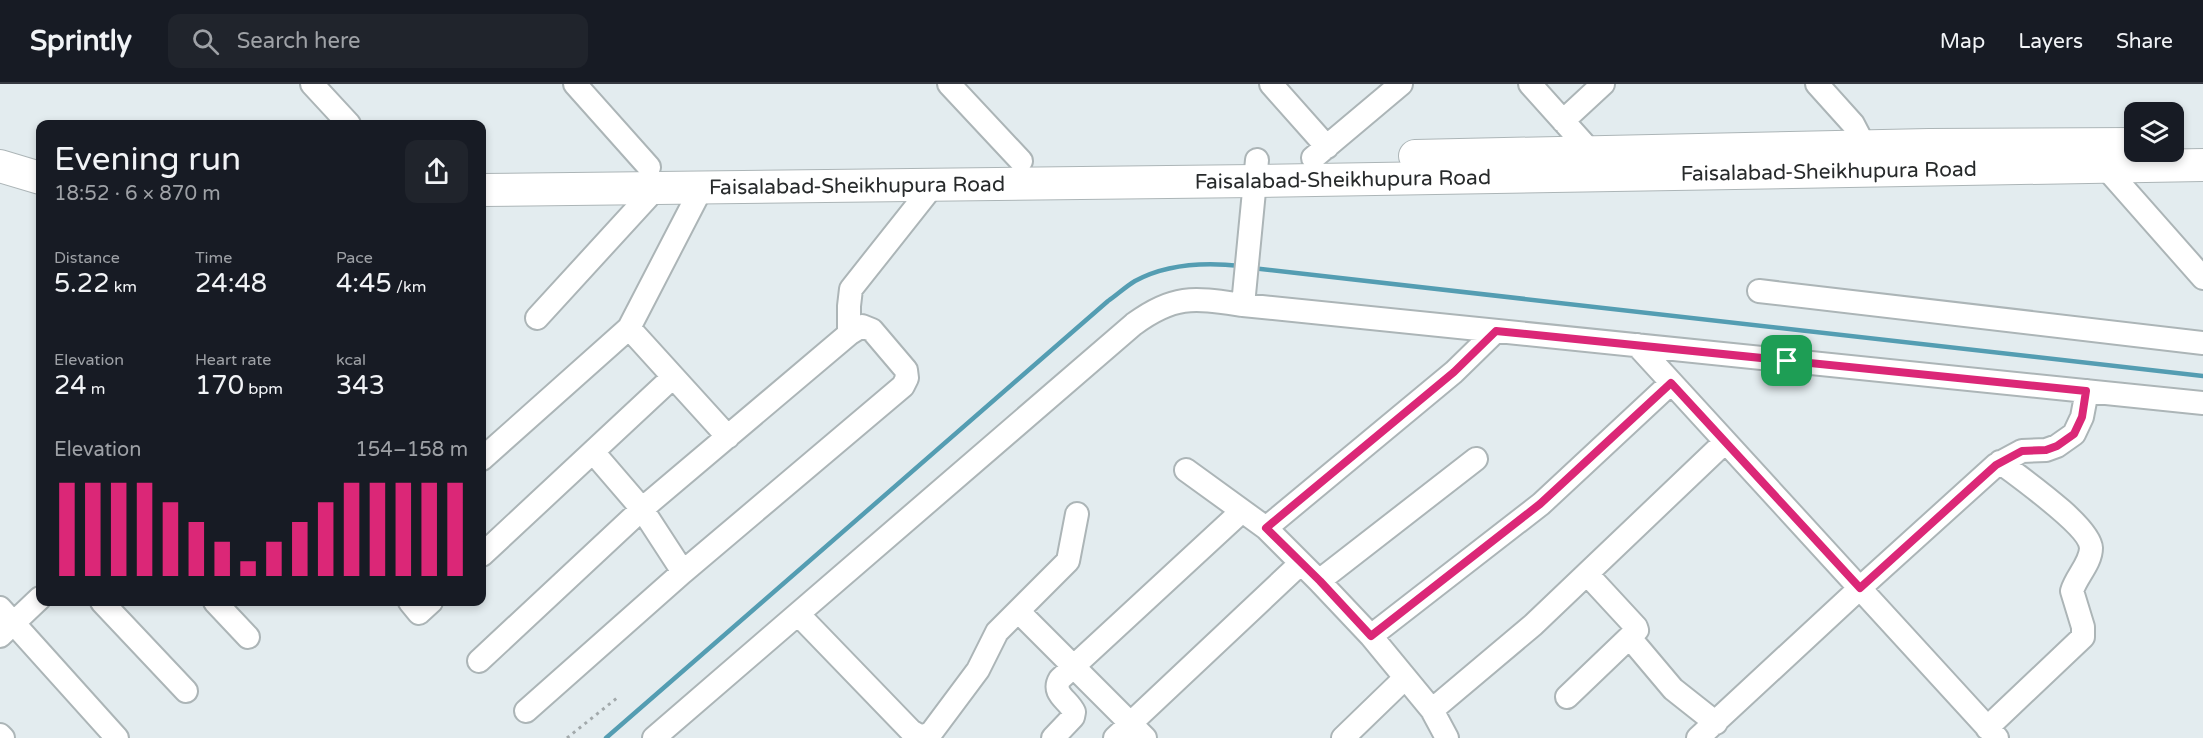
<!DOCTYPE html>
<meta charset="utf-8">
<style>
body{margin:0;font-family:"Varela Round",sans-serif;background:#20242c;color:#f1f3f6;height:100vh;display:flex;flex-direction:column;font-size:22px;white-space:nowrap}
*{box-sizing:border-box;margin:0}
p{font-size:20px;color:#9ea1a6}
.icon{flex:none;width:33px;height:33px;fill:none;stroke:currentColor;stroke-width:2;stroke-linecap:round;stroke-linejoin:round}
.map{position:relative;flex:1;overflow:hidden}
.sheet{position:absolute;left:36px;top:36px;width:450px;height:486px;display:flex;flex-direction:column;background:#171b24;border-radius:12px;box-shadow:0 3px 9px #0003}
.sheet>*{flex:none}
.tools{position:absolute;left:2124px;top:18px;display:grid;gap:12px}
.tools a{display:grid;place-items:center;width:60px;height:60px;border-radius:12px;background:#171b24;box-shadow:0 3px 9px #0003;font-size:30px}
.pin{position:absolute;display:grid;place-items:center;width:51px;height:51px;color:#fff;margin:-26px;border-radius:12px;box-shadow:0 3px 9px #0006}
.round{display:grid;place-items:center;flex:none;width:63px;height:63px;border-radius:12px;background:#20242c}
.summary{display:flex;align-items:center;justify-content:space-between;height:102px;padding:0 18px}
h1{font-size:33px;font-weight:600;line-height:45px}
.figures{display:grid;grid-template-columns:repeat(3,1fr);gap:9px;height:102px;padding:6px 18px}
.figures div{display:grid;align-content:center}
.figures b{font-size:26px;font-weight:600}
.figures small{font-size:16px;font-weight:400}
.figures p{font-size:16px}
.chart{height:168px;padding:12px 18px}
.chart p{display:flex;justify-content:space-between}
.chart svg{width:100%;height:108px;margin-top:6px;stroke:#db2777;stroke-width:6}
header{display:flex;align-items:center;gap:36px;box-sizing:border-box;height:84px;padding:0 30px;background:#171b24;border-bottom:2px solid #363941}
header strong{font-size:28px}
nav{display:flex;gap:33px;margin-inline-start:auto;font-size:21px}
.search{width:420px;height:54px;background:#20242c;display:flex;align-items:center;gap:15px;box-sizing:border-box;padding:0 21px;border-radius:12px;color:#9ea1a6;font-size:22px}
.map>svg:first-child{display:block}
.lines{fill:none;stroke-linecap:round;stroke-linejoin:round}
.stream{stroke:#549db2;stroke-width:4.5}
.minor-casing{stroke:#acb5b7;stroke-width:26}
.highway-casing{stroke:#acb5b7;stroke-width:34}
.path{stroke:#a2a9ab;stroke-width:3;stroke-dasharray:3 4.5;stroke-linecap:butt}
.minor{stroke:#fff;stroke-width:22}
.highway{stroke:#fff;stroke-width:32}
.route-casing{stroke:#fff;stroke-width:12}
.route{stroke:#db2777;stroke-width:8}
.labels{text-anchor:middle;stroke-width:4.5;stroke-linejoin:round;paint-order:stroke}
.street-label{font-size:21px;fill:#272a2b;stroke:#fff}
</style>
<header>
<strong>Sprintly</strong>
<div class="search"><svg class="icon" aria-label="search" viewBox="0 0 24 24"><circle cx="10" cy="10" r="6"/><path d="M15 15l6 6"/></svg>Search here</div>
<nav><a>Map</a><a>Layers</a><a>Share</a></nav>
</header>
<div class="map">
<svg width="2203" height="654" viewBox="0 0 2203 654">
<rect width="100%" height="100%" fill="#e3ecef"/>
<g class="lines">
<path class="stream" d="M1252,184L2203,292
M606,654L1108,217C1117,211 1125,203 1135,197C1166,180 1205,178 1241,182"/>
<g class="minor-casing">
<path id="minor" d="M312,0L349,40
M575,0L649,83
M949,0L1021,77
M1271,0L1327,63
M1530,0L1592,69
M1817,0L1853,40L1865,63
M1563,37L1603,0
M1313,74L1401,0
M2105,83L2203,194
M1759,207L2203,259
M1243,221L1257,76
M537,234L657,103
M629,244L728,353
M849,250V222L851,205L935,99
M1637,261L1997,654
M593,368L642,425L683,488
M482,375L629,244L702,103
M1186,386L1266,444L1319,497L1371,552L1432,626L1447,654
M1266,444L1454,288L1496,247
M482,471L673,293
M1319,497L1476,375
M102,518L186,607
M215,518L248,553
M410,518L419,529L431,518
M0,524L117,654
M1018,527L1145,654
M798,530L911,647L921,653L931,649L978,586L997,548L1068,477L1077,430
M0,552L40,514
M1371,552L1541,420L1671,299
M1630,554L1673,605L1716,639
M479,577L642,425L849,250L862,242L872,246L906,286L907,294L903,302L683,488L526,627
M1567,613L1637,546L1636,543L1587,490
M1432,626L1533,541L1725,358
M1987,644L2083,553V543L2072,507C2076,493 2091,479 2091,464C2090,442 2019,393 2000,378
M0,651L3,654
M654,654L1134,240C1175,210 1194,214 1243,221L2203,319
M1053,654L1073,633L1074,628C1069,616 1051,610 1060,595L1242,427
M1115,654L1301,479
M1343,654L1405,594
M1698,654L1860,504L1996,381L2022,367L2046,366L2057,362L2074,350L2082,333L2087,307"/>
</g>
<g class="highway-casing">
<g id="highway">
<path d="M1415,72L1929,61L2134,60"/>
<path d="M0,82L40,94"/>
<path id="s1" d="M482,106L1255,97L2203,81"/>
</g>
</g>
<path class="path" d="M567,654L617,614"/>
<use href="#minor" class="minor"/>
<use href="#highway" class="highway"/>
</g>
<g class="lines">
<g class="route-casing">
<path id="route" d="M1496,247L2086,307L2082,333L2074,350L2057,362L2046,366L2022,367L1996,381L1860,504L1671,299L1540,420L1371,552L1320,497L1266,444L1454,288Z"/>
</g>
<use href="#route" class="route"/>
</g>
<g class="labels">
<g class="street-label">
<text dy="7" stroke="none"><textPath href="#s1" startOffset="1347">Faisalabad-Sheikhupura Road</textPath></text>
<text dy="7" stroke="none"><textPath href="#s1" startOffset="861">Faisalabad-Sheikhupura Road</textPath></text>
<text dy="7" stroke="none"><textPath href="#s1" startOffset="375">Faisalabad-Sheikhupura Road</textPath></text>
</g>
</g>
</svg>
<div class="tools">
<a><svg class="icon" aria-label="layers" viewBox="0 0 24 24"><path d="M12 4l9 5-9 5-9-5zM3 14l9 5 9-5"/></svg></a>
</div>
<div class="pin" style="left:1787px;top:277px;background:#1e9e55"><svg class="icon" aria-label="arrive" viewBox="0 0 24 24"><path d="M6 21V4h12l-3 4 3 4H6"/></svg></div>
<section class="sheet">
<div class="summary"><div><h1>Evening run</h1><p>18:52 · 6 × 870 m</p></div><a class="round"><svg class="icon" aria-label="share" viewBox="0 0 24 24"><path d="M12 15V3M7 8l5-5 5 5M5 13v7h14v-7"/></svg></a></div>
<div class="figures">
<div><p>Distance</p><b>5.22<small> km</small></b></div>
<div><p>Time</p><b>24:48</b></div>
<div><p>Pace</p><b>4:45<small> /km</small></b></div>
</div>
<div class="figures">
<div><p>Elevation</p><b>24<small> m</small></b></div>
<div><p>Heart rate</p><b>170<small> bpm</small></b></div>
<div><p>kcal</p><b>343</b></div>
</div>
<div class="chart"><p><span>Elevation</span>154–158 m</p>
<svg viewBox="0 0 160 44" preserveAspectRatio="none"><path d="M5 44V6M15 44V6M25 44V6M35 44V6M45 44V14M55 44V22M65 44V30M75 44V38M85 44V30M95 44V22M105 44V14M115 44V6M125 44V6M135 44V6M145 44V6M155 44V6"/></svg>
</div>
</section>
</div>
